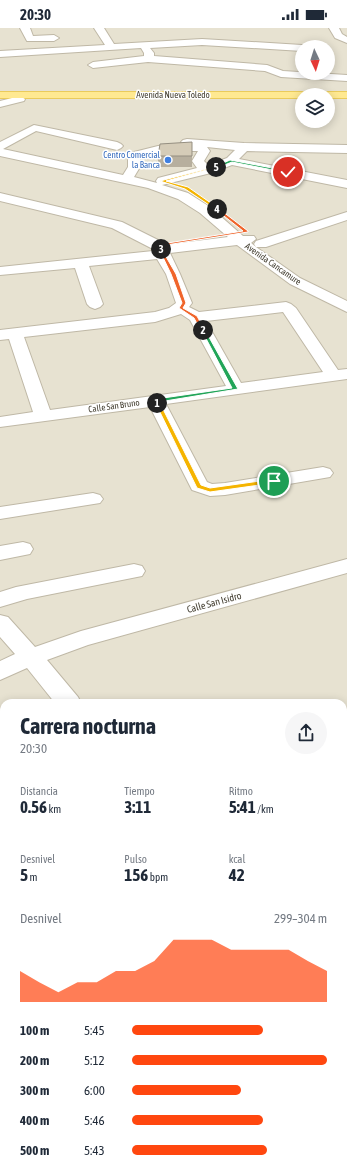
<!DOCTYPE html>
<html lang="es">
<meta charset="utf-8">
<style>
body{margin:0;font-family:"Asap Condensed",sans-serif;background:#f6f6f7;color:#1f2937;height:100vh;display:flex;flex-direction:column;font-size:15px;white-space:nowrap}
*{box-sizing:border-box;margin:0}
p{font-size:13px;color:#747a83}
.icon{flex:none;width:22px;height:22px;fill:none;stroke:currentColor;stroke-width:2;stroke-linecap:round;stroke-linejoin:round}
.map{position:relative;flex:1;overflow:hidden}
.panel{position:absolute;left:0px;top:671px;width:347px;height:474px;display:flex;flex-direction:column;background:#fff;border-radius:12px 12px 0 0;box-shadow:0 2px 10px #0003}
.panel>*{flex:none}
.needle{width:26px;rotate:176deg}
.fabs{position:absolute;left:295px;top:12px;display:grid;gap:8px}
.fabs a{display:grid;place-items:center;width:40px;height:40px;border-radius:50%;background:#fff;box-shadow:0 2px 10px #0003;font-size:20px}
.pin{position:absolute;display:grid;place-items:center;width:34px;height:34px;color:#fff;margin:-17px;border:2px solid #fff;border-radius:50%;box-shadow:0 1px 4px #0007}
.km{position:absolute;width:20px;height:20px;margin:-10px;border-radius:50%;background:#222;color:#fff;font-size:11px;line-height:20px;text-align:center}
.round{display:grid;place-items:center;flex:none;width:42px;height:42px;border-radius:21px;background:#f6f6f7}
.summary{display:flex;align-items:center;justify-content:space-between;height:68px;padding:0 20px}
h1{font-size:22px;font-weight:700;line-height:30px}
.figures{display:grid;grid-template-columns:repeat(3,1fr);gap:6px;height:68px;padding:4px 20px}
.figures div{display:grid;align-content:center}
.figures b{font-size:17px;font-weight:700}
.figures small{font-size:11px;font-weight:400}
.figures p{font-size:11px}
.chart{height:112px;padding:8px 20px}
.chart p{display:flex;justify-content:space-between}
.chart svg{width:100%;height:72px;margin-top:4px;fill:#ff470f;opacity:.7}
ul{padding:0 20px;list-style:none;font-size:13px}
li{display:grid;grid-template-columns:64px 48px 1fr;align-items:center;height:30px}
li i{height:10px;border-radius:5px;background:#ff470f}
.status{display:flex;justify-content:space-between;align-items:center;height:28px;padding:0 20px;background:#fff;direction:ltr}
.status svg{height:11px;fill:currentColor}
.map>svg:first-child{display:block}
.residential{fill:#e7e2d1;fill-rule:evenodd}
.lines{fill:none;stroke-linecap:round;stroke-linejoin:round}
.minor-casing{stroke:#bfb8a6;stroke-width:2}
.major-casing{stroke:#eacb5b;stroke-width:2}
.minor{fill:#fff;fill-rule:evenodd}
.major{fill:#ffe991;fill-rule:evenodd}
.wall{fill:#b7af9e}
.building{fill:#d5ccb8;stroke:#958f81}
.split-1{fill:#f5b400;stroke:#fff}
.split-2{fill:#22a559;stroke:#fff}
.split-3{fill:#f0652b;stroke:#fff}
.split-4{fill:#f0652b;stroke:#fff}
.split-5{fill:#f5b400;stroke:#fff}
.split-6{fill:#22a559;stroke:#fff}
.shop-dot{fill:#3f7fe0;stroke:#fff;stroke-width:1.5}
.labels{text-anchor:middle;stroke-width:3;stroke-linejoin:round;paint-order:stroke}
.far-street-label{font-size:9px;fill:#454033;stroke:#fff}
.far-shop-label{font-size:9px;fill:#366cbe;stroke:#fff;text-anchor:end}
.street-label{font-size:10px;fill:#454033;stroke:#fff}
</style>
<div class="status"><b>20:30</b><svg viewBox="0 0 49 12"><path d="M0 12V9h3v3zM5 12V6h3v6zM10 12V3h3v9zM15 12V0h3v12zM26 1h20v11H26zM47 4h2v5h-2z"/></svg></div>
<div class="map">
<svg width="347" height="1145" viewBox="0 0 347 1145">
<rect width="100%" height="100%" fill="#f3f0e4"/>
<path class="residential" d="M0,0H347V1145H0ZM302,19H328V45H302ZM302,67H328V93H302ZM4,675H343V1141H4Z"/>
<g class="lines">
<g class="minor-casing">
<path id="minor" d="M20,0H30L33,8L54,7L59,10L54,13H27Z
M94,0H104L114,16L202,11L302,17L306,19H302V23L202,17L150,20L154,25V28L267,37L283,43L347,47V53L281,49L265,43L148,34L93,40L88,37L93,34L144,28V25L141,20L0,29V23L105,17Z
M329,0H339L342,6L347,9V15L335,10Z
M20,68L25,71L24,73L0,79V73Z
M34,97L117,114L121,116L123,118L121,120L117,122L36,103L3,121L123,147L128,139V128L130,125L158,118L182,116L181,114L183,112L187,111L244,115L347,117V125L247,123L239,131L347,152V160L232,137L211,145L162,157L188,165L210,179L243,208H254L256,211L251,215L256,219L254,216L256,213L347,184V192L266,219H256L300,250L347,273V284L290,256L237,217L170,225L180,246L192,275L189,279L199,284L286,274L291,276L296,280L338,342L347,341V351L166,376L207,454L212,456L225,455L323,439L330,441L333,445L330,449L225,467L210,468L192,462L150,379L0,399V389L33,384L9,311L0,312V302L155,284L169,280L176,275L166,246L157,231L89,238L103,276L100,279L95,281L90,279L87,276L75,240L0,247V239L153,223L151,220L112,200L0,173V165L122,194L162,214L164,217L228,209L200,185L178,171L148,160L0,128V114ZM207,119L235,122L227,130L208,137L204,133L210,123ZM184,123H198L192,133L197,140L158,150L156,153L157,155L134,149L140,139V130L158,125ZM283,284L323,344L241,355L206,293ZM181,286L190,292L226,358L50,382L24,309L155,294Z
M93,465L100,467L103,471L100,475L0,491V479Z
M23,514L30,516L33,521L30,526L0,532V518Z
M347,531V545L88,617L47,632L78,669L81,675H55L27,640L0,652V633L15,626L0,609V587L8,589L35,619L81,603Z
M134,536L142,538L145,543L142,548L27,571L0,579V564L16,559Z
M4,737V758L0,759V738Z
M347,786V808L343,809V787Z
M4,892V920L0,922V894Z
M343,1034L347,1035V1072L343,1071Z"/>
</g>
<g class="major-casing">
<path id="major" d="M0,64H347V70H328V67H302V70H0Z"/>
</g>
<use href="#minor" class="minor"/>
<use href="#major" class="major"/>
</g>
<path class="wall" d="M192,114V139H158V128Z"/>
<path class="building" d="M192,114V128H158L160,116Z"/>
<path class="split-1" d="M155,374L160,375L201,457L210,460L274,451L277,453L274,455L210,464L197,460Z"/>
<path class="split-2" d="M201,301L205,302L238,361L159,374V376H155L154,373L156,371L232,360Z"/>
<path class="split-3" d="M161,220L176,246L186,275L183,280L197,288L205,303H201L194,290L179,280L182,275L171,246L159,221Z"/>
<path class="split-4" d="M215,180H218L248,203V204L160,218L163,221L161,223L155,217L243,203L215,181Z"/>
<path class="split-5" d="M214,139H217L166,153L188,159L218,180V181H215L185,161L160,153Z"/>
<path class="split-6" d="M230,132L288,143L289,144L288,145L232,134L217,140L214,139Z"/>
<circle class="shop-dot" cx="168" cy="132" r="4"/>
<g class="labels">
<g class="far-street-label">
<text x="173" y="70">Avenida Nueva Toledo</text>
<text transform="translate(273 236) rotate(35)" y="3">Avenida Cancamure</text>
<text transform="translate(114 378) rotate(-8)" y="3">Calle San Bruno</text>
</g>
<g class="far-shop-label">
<text x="160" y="130">Centro Comercial<tspan x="160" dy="10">la Banca</tspan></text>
</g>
<g class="street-label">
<text transform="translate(214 574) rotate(-15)" y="4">Calle San Isidro</text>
</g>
</g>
</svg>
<div class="fabs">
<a><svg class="needle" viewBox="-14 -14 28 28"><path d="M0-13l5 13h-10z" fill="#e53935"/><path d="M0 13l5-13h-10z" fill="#747a83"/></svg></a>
<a><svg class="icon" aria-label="layers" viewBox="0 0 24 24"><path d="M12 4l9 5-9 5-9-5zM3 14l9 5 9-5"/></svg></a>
</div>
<div class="pin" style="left:274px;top:453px;background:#1e9e55"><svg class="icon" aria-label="arrive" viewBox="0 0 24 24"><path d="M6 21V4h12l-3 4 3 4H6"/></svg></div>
<div class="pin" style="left:288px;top:144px;background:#d93025"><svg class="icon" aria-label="check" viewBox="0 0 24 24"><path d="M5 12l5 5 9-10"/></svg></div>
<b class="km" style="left:157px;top:375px">1</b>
<b class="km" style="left:203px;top:302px">2</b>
<b class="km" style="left:161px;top:221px">3</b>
<b class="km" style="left:217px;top:181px">4</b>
<b class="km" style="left:216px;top:139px">5</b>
<section class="panel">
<div class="summary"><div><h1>Carrera nocturna</h1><p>20:30</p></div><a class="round"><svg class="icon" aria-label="share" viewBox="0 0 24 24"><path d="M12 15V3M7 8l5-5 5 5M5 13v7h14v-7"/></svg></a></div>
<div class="figures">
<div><p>Distancia</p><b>0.56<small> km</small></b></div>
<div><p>Tiempo</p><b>3:11</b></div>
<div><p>Ritmo</p><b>5:41<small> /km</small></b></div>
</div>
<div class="figures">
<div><p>Desnivel</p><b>5<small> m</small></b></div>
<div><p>Pulso</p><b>156<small> bpm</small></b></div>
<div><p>kcal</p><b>42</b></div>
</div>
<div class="chart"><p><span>Desnivel</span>299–304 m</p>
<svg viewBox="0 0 160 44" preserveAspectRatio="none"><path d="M0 44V25L10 32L20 38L30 32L40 32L50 25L60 25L70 19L80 6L90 6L100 6L110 12L120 12L130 12L140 12L150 19L160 25V44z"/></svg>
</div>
<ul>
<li><b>100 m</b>5:45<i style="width:67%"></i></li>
<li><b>200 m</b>5:12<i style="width:100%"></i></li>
<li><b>300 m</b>6:00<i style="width:56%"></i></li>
<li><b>400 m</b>5:46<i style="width:67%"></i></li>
<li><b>500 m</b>5:43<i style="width:69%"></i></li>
</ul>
</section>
</div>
